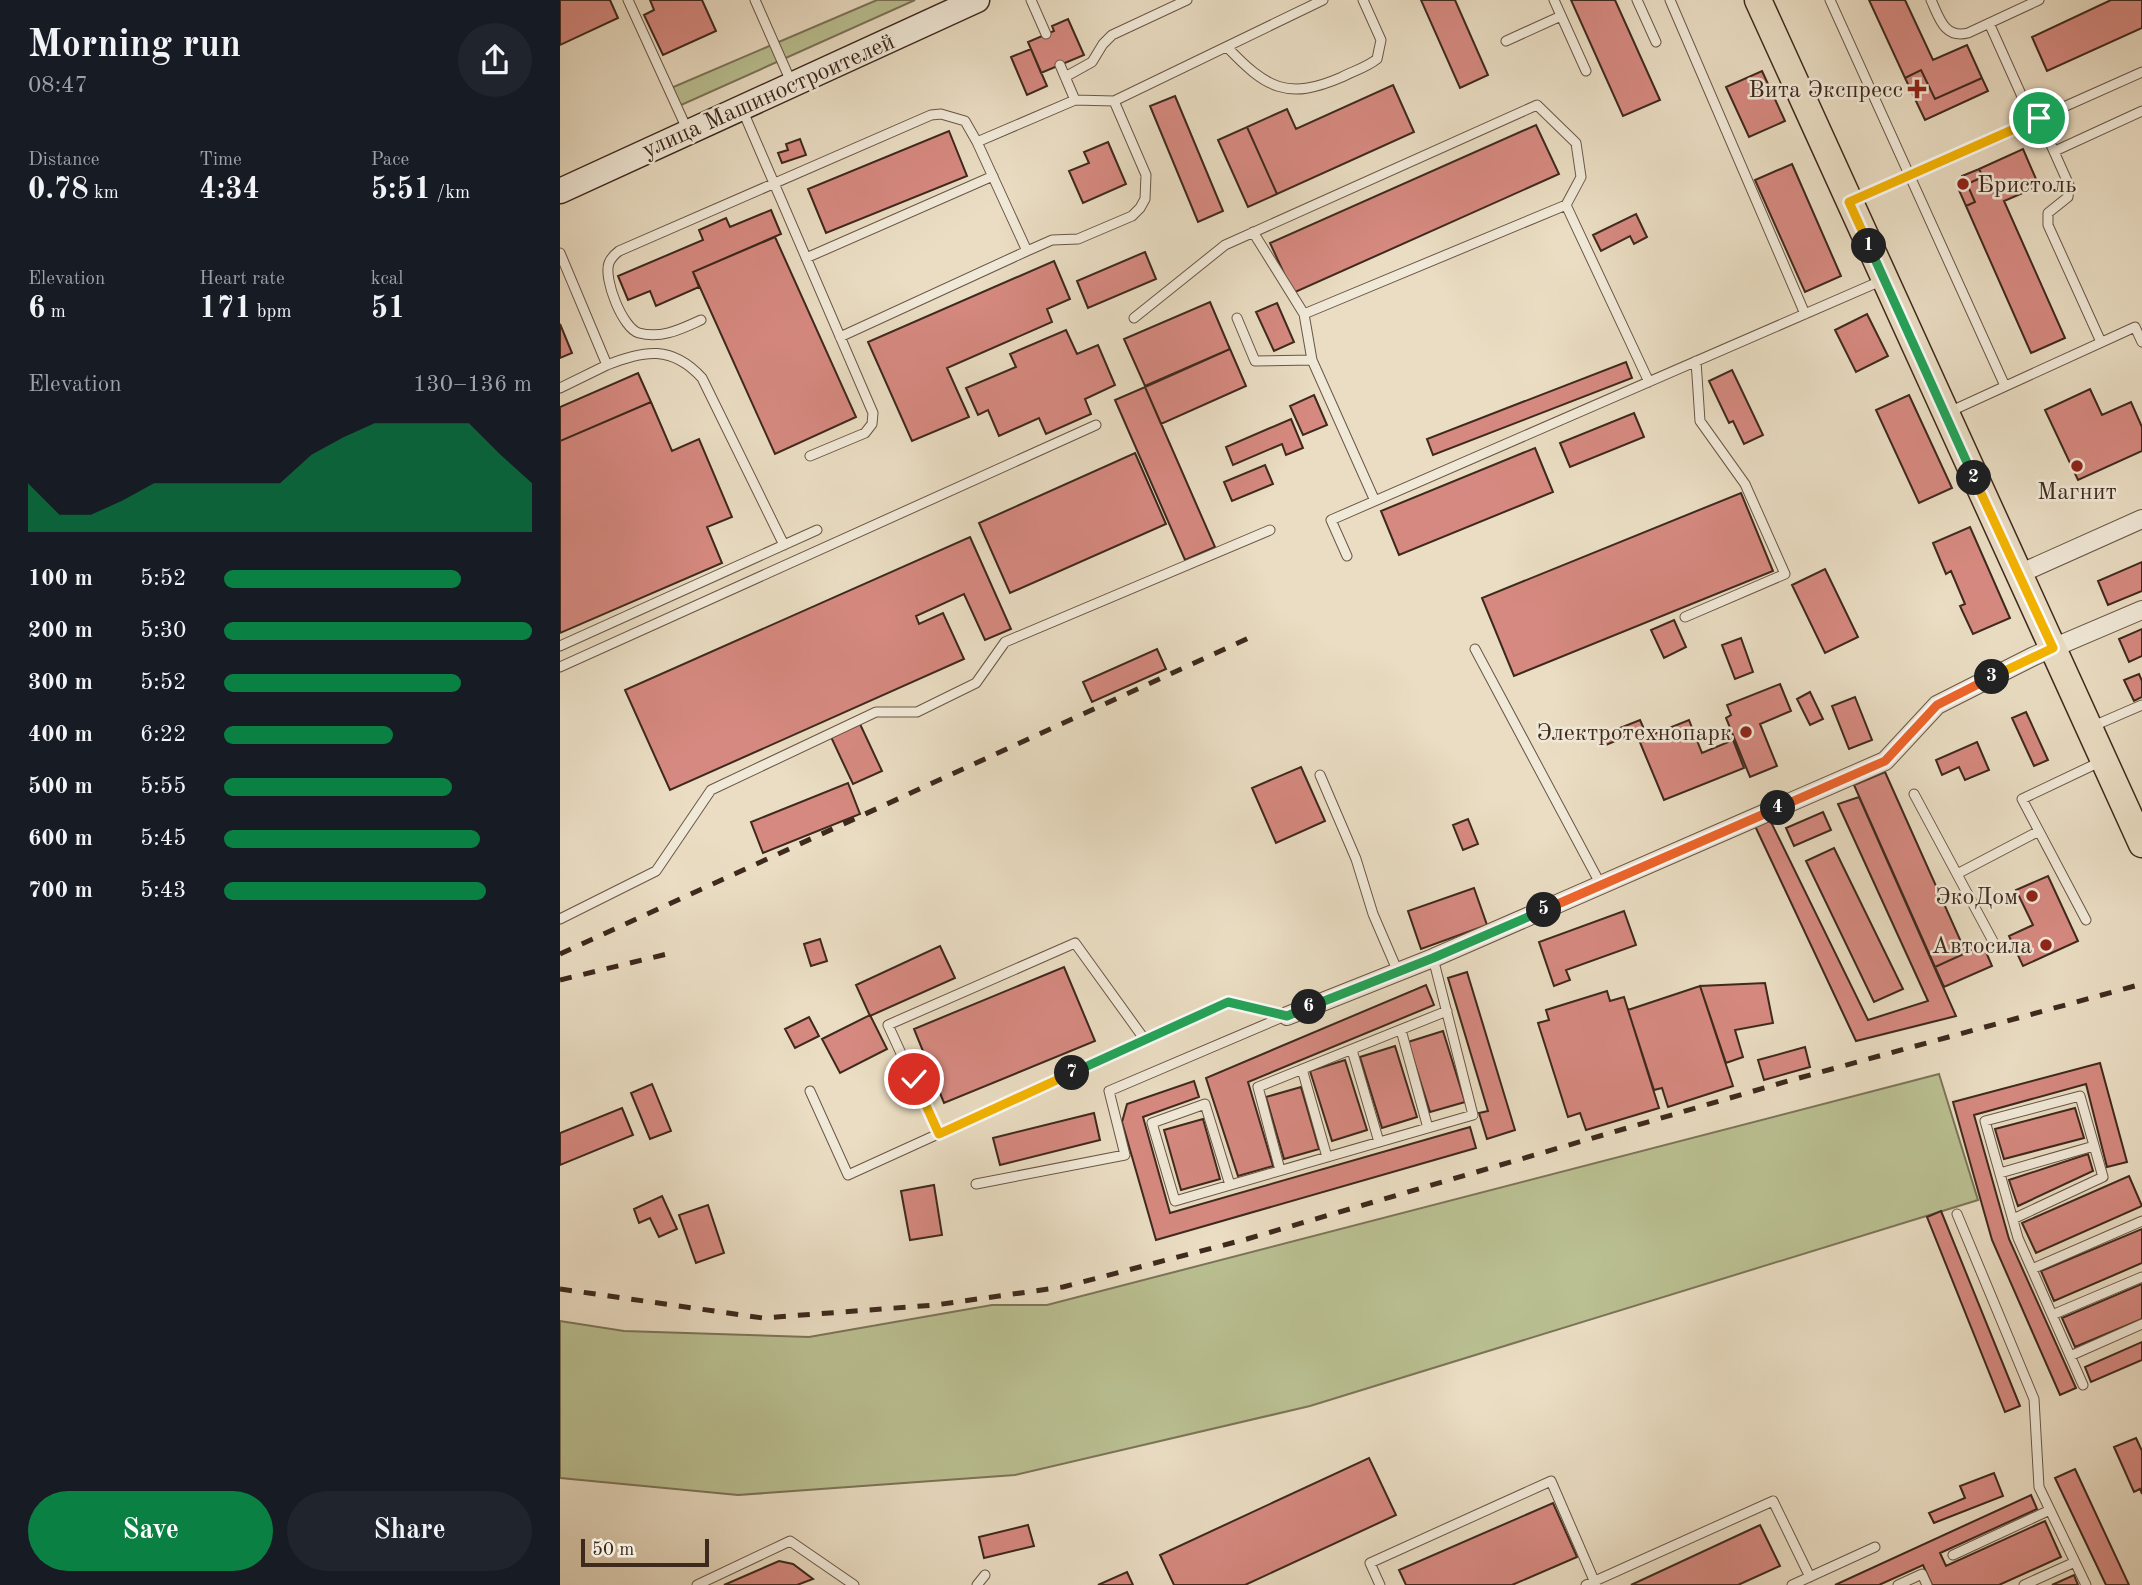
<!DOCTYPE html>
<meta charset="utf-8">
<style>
body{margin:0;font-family:"Old Standard TT",serif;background:#20242c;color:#f1f3f6;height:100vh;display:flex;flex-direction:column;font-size:26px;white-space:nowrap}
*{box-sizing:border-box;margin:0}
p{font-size:23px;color:#9ea1a6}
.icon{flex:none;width:38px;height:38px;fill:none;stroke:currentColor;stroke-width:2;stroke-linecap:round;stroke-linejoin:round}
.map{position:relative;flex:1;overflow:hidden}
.details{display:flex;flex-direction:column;background:#171b24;width:560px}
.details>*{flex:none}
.scale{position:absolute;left:21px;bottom:18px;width:128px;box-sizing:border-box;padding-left:7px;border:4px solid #3e291d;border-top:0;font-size:19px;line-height:24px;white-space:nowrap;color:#3e291d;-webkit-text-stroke:5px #f1e9d8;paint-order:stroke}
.pin{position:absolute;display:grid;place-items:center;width:60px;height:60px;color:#fff;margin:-30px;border:4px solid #fff;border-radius:50%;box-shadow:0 2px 7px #0007}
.km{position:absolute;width:35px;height:35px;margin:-18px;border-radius:50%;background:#222;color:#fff;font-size:19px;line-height:35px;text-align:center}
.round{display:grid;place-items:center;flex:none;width:74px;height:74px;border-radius:37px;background:#20242c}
.overview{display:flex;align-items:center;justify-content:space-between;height:119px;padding:0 28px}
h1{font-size:38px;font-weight:800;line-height:52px}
.metrics{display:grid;grid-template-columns:repeat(3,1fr);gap:10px;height:119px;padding:7px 28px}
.metrics div{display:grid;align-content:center}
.metrics b{font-size:30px;font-weight:800}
.metrics small{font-size:19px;font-weight:400}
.metrics p{font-size:19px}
.chart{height:196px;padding:14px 28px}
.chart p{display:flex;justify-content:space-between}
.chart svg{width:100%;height:126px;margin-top:7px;fill:#0b8043;opacity:.7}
.cta{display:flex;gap:14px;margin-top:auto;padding:14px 28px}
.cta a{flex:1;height:80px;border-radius:42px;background:#0b8043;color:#fff;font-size:28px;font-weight:800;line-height:80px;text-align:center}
.cta a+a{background:#20242c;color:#f1f3f6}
ul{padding:0 28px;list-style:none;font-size:23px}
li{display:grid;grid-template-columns:112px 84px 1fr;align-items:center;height:52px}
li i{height:18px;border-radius:9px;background:#0b8043}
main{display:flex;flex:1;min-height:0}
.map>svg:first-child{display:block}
.green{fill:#bac092;stroke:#7c7458;stroke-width:2}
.building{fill:#d68980;stroke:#3e291d;stroke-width:2}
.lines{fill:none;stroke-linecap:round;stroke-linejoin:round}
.lane-casing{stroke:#695646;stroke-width:11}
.street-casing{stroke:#695646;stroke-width:20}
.secondary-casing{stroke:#3e291d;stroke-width:27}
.primary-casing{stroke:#3e291d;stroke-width:29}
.lane{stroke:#f1e9d8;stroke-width:9}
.street{stroke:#f1e9d8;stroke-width:18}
.secondary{stroke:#f1e9d8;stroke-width:24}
.primary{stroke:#eaddc3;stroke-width:26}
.rail{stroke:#3e291d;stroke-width:5;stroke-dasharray:12 12;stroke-linecap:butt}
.split-1-casing{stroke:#fff;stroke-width:14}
.split-2-casing{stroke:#fff;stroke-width:14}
.split-3-casing{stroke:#fff;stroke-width:14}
.split-4-casing{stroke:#fff;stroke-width:14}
.split-5-casing{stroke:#fff;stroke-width:14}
.split-6-casing{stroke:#fff;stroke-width:14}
.split-7-casing{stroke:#fff;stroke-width:14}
.split-8-casing{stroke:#fff;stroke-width:14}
.split-1{stroke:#f5b400;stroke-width:9}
.split-2{stroke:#22a559;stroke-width:9}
.split-3{stroke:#f5b400;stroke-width:9}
.split-4{stroke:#f0652b;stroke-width:9}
.split-5{stroke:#f0652b;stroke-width:9}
.split-6{stroke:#22a559;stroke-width:9}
.split-7{stroke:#22a559;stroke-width:9}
.split-8{stroke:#f5b400;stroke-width:9}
.poi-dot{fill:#8f2418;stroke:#f1e9d8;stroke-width:2.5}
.labels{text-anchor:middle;stroke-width:5;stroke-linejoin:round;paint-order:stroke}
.poi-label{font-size:24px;fill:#3e291d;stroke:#f1e9d8;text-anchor:end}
.street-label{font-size:24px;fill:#3e291d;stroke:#f1e9d8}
</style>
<main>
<section class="details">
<div class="overview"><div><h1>Morning run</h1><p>08:47</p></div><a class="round"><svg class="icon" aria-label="share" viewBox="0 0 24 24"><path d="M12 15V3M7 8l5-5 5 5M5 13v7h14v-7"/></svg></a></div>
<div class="metrics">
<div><p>Distance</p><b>0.78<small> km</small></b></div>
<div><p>Time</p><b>4:34</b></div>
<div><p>Pace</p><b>5:51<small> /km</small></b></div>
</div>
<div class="metrics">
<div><p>Elevation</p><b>6<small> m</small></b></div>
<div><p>Heart rate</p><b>171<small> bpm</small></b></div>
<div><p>kcal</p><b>51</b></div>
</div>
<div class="chart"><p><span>Elevation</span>130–136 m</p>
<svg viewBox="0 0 160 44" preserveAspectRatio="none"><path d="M0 44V27L10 38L20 38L30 33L40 27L50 27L60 27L70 27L80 27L90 17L100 11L110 6L120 6L130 6L140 6L150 17L160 27V44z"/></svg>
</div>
<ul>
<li><b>100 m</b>5:52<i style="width:77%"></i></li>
<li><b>200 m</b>5:30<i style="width:100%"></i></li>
<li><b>300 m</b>5:52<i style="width:77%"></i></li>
<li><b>400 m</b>6:22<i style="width:55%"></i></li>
<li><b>500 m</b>5:55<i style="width:74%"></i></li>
<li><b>600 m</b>5:45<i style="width:83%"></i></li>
<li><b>700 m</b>5:43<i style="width:85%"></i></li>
</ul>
<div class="cta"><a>Save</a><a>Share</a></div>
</section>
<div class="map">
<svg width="1582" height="1585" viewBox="0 0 1582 1585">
<rect width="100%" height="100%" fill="#eaddc3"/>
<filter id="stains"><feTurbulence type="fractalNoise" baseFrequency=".00286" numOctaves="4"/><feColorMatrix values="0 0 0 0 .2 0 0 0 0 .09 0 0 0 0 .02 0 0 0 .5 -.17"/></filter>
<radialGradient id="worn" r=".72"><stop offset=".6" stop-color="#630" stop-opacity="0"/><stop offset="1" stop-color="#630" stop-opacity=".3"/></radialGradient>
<path class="green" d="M317,0H355L119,106L111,88Z
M1379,1074L1418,1200L750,1406L455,1475L178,1495L0,1478V1321L64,1331L249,1337L432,1305H487Z"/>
<path class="building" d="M0,0H50L58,18L0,45Z
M90,0H142L156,31L103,55L84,15L94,10Z
M861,0H895L928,75L900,88Z
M1011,0H1055L1100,100L1063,116Z
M1309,0H1345L1373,60L1407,45L1422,78L1375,99L1361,70L1345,78Z
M1551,0H1582V28L1487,71L1472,37Z
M508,19L524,55L481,73L468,42L494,31L492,26Z
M471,49L487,86L467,95L451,57Z
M1361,70L1375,99L1422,78L1428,91L1365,120L1345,78Z
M1202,71L1225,121L1189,137L1166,87Z
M833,85L854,132L717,194L687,127L727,109L736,129Z
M615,96L663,211L638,222L590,106Z
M976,125L999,174L733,293L710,243Z
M687,127L717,194L688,207L658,140Z
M389,131L407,176L266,233L248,189Z
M240,139L246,155L222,163L218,153L228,150L226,144Z
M548,142L566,184L523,203L509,171L529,163L524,152Z
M1463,149L1479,186L1444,201L1505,338L1471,353L1406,206L1415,202L1407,184L1423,177L1419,169Z
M1232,164L1281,276L1245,292L1195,180Z
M1419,169L1423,177L1407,184L1415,202L1406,206L1398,188L1402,176Z
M211,210L221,234L133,272L139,287L96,306L90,291L68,300L58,276L143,240L139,230L166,218L170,227Z
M1076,214L1087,237L1074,244L1070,236L1041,251L1033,235Z
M215,237L296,417L215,454L133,272Z
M585,252L596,279L528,308L517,281Z
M494,261L510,299L487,309L492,322L387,368L409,417L352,441L308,342Z
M650,302L670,349L585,386L564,339Z
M717,303L734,342L714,351L696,312Z
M1307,314L1328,356L1296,372L1275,330Z
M0,324L12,353L0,358Z
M506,330L517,354L538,345L555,385L525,399L531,414L486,434L479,418L439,436L428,410L418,415L406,388L456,367L450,354Z
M670,349L686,386L601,424L585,387Z
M1066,362L1072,378L873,455L867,439Z
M1172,370L1203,435L1184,444L1173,421L1169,423L1149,381Z
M78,373L91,402L0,441V407Z
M585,387L655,547L625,560L555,400Z
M1530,389L1542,415L1571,402L1582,427V451L1518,480L1485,410Z
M754,395L767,425L743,435L730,406Z
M1349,395L1392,488L1359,503L1316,410Z
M91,402L112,451L139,439L172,517L147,527L162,563L0,633V441Z
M1074,413L1084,437L1010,467L1000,443Z
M731,419L743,448L726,455L722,444L673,465L666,447Z
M975,448L993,492L839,555L821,511Z
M575,453L606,524L450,593L419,523Z
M705,465L713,484L672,501L664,482Z
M1181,493L1213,571L954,676L922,598Z
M1410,527L1450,618L1413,634L1400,606L1405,604L1391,571L1386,574L1373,543Z
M410,537L451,629L425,640L404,594L356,616L359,624L383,613L404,659L110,790L65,690Z
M1582,562V591L1548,605L1538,581Z
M1265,569L1298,637L1265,653L1232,585Z
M1114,620L1126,647L1104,658L1091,630Z
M1582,629V656L1569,662L1559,639Z
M1181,638L1193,672L1175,679L1162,645Z
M597,649L606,669L532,702L523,682Z
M1579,674L1582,681V697L1574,701L1564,680Z
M1220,684L1231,711L1200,724L1217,766L1190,777L1166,718L1171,715L1167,705Z
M1250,692L1263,719L1250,725L1237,699Z
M1295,697L1312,740L1289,749L1272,706Z
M1466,712L1488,760L1474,766L1452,718Z
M1080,720L1084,729L1046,745L1042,735Z
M1129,720L1142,753L1173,740L1184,768L1104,800L1079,740Z
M300,724L322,771L293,784L271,737Z
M1417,742L1429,770L1405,780L1399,767L1382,775L1376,760Z
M741,767L765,821L716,843L692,788Z
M1325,772L1406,953L1375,967L1294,785Z
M288,783L300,814L203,853L191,822Z
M1299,797L1396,1016L1296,1041L1195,826L1210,820L1308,1020L1368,1001L1278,804Z
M1263,812L1271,830L1234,846L1226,828Z
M908,819L918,844L903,850L893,825Z
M1274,848L1343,989L1314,1002L1246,861Z
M1488,876L1518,941L1463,966L1449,936L1473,925L1456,890Z
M914,888L927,925L861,949L848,911Z
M1064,911L1076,945L1006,970L1010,980L994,986L979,942Z
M260,939L267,961L251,966L244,944Z
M1423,945L1432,966L1384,987L1375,967Z
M380,946L395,978L310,1016L296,985Z
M504,967L535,1041L384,1103L354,1029Z
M907,972L955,1130L927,1139L919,1113L928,1111L888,978Z
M1205,983L1213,1023L1175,1030L1183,1057L1166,1063L1140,986Z
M866,985L874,1005L688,1082L713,1166L678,1176L646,1078Z
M1140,986L1173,1086L1108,1107L1102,1088L1094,1090L1068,1010Z
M1047,991L1050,1001L1064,997L1099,1108L1026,1130L1020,1113L1008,1117L978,1023L989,1020L986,1010Z
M310,1015L327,1049L280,1073L262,1039Z
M249,1017L259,1036L235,1048L225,1029Z
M883,1031L905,1102L870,1112L848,1042Z
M835,1046L857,1117L822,1128L800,1057Z
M1245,1047L1250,1067L1204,1080L1198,1060Z
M785,1060L807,1130L772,1141L750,1071Z
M1540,1063L1567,1162L1547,1167L1526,1084L1414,1115L1449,1239L1516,1388L1500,1395L1432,1240L1393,1102Z
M634,1081L639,1097L583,1117L610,1213L910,1127L916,1148L596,1240L562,1122L567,1104Z
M92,1084L111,1131L90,1139L71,1093Z
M741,1087L759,1149L724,1159L706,1097Z
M62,1108L73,1135L0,1165V1133Z
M1515,1108L1524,1138L1444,1159L1435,1129Z
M534,1113L540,1140L440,1165L433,1138Z
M643,1119L660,1179L621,1190L604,1130Z
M1528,1154L1533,1171L1458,1206L1449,1180Z
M1569,1176L1582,1206L1476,1253L1462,1223Z
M374,1185L382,1235L350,1240L341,1191Z
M102,1196L117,1229L99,1237L90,1218L79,1223L74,1209Z
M148,1205L164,1253L136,1263L119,1215Z
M1381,1211L1460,1406L1445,1412L1367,1217Z
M1582,1229V1263L1494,1301L1481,1271Z
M1582,1284V1319L1515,1347L1502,1318Z
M1582,1342V1360L1531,1382L1525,1367Z
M1576,1438L1582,1451V1494L1580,1489L1574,1492L1554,1447Z
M809,1458L836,1515L685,1585H614L600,1555Z
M1515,1469L1569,1585H1546L1495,1478Z
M1434,1473L1443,1496L1374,1523L1369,1513L1405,1498L1400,1486Z
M1471,1495L1477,1509L1380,1553L1386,1566L1485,1521L1501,1557L1439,1585H1372L1363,1565L1319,1585H1275Z
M993,1503L1017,1557L952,1585H846L839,1570Z
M468,1525L474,1546L424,1558L419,1537Z
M1200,1525L1220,1566L1178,1585H1071Z
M219,1561L233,1564L253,1579L237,1585H164Z
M567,1572L573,1585H538Z
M1514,1575L1518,1585H1492Z"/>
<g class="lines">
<g class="lane-casing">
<path id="lane" d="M68,0L127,129
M195,0L232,84
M471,0L486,34
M994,0L1026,71
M1077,0L1096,42
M1110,0L1245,314
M1270,0L1445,386
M1371,0C1379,17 1384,39 1408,33L1479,0
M1429,23L1473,121
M946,41L1001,16
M667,47C706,88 727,101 782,77C794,71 807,67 817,59L821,40L803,0
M505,77L532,62L543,44L552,35L627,0
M554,101L763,0
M182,109L313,413L312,424L305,433L250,456
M1479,118L1509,185L1508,197L1488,213V225L1541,342
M1495,151L1582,111
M1291,202L1582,72
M693,232L744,314
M467,251L492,240L518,239L572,216L580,208L585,199L586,175L554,101L515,100
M0,253L47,365L0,388
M246,258L433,176
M574,318L665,245L977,105L1016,143L1021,177L1006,205
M677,318L695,361L752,360
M141,320C121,329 102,339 79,333C63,329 43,279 49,263C51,258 55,254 59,251L371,115L381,114L405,121L417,142
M280,337L467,251L417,142L515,100L500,65
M47,365C84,350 112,345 142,378L224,545
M1389,412L1575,327L1582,342
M815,501L752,360L744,314L1006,205L1089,382
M787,556L771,520L1323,280
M1125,617L1225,574L1185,484L1140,421L1136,361
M0,646L257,530
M915,649L1041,885
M0,667L536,425
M1531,727L1582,705
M760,775L796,859L813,914L838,972
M1354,794L1435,945
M1397,874L1479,831
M0,919L96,871L151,790L316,712H357L416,683L445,642L710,530
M1526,920L1462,799L1542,761
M841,1030L868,1128
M792,1050L819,1142
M742,1069L767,1157
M250,1091L288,1175L668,1002L727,1016
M378,1134L328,1025L515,943L585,1040
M720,1170L698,1087L887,1011
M1440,1173L1534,1146
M416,1184L565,1155L549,1091L725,1016
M670,1185L645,1104L592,1123L615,1201L913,1115L873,958
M1397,1214L1474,1399L1479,1487L1526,1585
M1453,1219L1543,1177L1520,1096L1425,1121L1458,1238L1523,1385
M1472,1269L1582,1221
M1492,1315L1582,1277
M1510,1356L1582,1324
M1393,1555L1490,1510
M137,1585L230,1541L294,1585
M417,1585L425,1575
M820,1585L810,1563L991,1481L1036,1585
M1026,1585L1213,1501L1250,1577
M1232,1585L1315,1547
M1338,1585L1362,1574L1367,1585
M1464,1585L1515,1562"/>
</g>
<g class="street-casing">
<path id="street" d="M1459,574L1582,519
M727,1016L873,958L1325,761L1377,705L1474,656L1582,610"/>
</g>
<g class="secondary-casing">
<path id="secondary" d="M0,191L417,0"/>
</g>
<g class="primary-casing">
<path id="primary" d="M1198,0L1582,844"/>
</g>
<use href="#lane" class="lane"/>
<use href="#street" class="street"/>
<use href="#secondary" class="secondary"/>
<use href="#primary" class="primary"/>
<path class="rail" d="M0,954L693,636
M0,980L107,954
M0,1289L203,1318L375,1305L503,1287L687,1239L1228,1081L1582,984"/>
</g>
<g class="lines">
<g class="split-1-casing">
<path id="split-1" d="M1309,246L1289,202L1479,118"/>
</g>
<g class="split-2-casing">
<path id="split-2" d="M1309,246L1414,478"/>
</g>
<g class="split-3-casing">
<path id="split-3" d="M1414,478L1493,648L1432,677"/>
</g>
<g class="split-4-casing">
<path id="split-4" d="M1218,808L1325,761L1377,705L1432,677"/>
</g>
<g class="split-5-casing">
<path id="split-5" d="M984,910L1218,808"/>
</g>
<g class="split-6-casing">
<path id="split-6" d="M749,1007L873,958L984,910"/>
</g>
<g class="split-7-casing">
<path id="split-7" d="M512,1073L668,1002L727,1016L749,1007"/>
</g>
<g class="split-8-casing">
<path id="split-8" d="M354,1079L379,1134L512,1073"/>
</g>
<use href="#split-1" class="split-1"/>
<use href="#split-2" class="split-2"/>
<use href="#split-3" class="split-3"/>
<use href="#split-4" class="split-4"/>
<use href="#split-5" class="split-5"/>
<use href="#split-6" class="split-6"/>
<use href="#split-7" class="split-7"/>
<use href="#split-8" class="split-8"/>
</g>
<g class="poi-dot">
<path d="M1353.5 78.5h7v7h7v7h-7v7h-7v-7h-7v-7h7z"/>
<circle cx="1403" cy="184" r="7"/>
<circle cx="1517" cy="466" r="7"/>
<circle cx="1186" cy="732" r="7"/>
<circle cx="1472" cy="896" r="7"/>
<circle cx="1486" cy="945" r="7"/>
</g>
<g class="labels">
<g class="poi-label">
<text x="1343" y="97">Вита Экспресс</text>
<text x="1417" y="192" text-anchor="start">Бристоль</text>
<text x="1517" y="499" text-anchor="middle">Магнит</text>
<text x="1172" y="740">Электротехнопарк</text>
<text x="1458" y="904">ЭкоДом</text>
<text x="1472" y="953">Автосила</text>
</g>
<g class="street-label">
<text transform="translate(208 95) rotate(-24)" y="8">улица Машиностроителей</text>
</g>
</g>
<rect width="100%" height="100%" filter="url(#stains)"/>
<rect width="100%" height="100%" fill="url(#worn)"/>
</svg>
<div class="scale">50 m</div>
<div class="pin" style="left:1479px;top:118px;background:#1e9e55"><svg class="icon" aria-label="arrive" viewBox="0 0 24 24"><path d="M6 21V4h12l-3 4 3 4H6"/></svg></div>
<div class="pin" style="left:354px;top:1079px;background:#d93025"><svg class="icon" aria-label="check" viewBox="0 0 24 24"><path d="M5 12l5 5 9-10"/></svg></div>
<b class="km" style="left:1309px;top:246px">1</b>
<b class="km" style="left:1414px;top:478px">2</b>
<b class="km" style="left:1432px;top:677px">3</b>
<b class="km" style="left:1218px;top:808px">4</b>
<b class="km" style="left:984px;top:910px">5</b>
<b class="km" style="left:749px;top:1007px">6</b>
<b class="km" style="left:512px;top:1073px">7</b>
</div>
</main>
